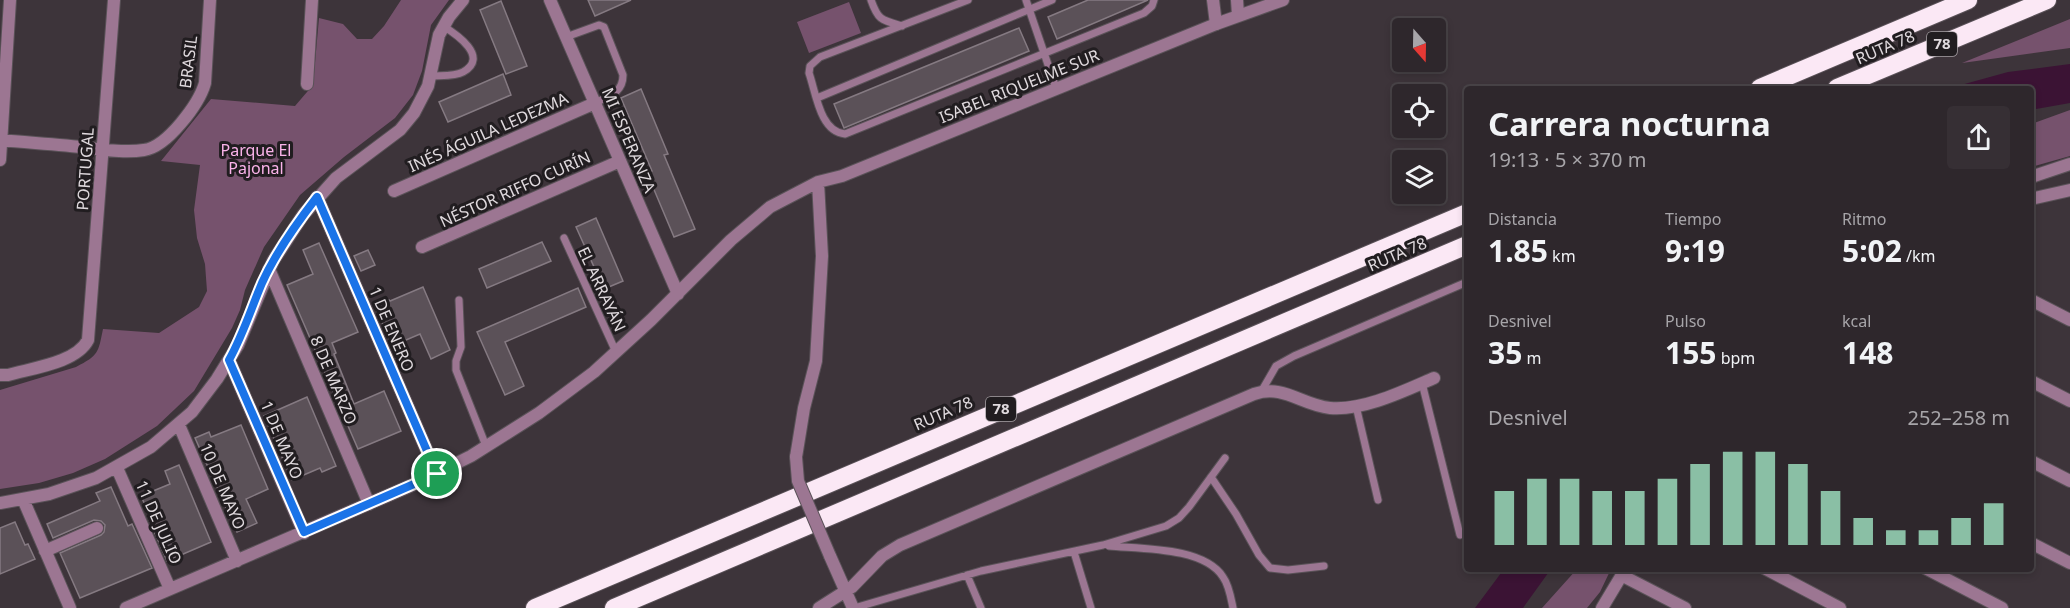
<!DOCTYPE html>
<html lang="es">
<meta charset="utf-8">
<style>
body{margin:0;font-family:"Noto Sans",sans-serif;background:#362f34;color:#f1f3f6;height:100vh;display:flex;flex-direction:column;font-size:22px;white-space:nowrap}
*{box-sizing:border-box;margin:0}
p{font-size:20px;color:#a7a5a9}
.icon{flex:none;width:33px;height:33px;fill:none;stroke:currentColor;stroke-width:2;stroke-linecap:round;stroke-linejoin:round}
.map{position:relative;flex:1;overflow:hidden}
.side{position:absolute;left:1464px;top:86px;width:570px;height:486px;display:flex;flex-direction:column;background:#2e272c;border-radius:6px;box-shadow:0 3px 9px #0003,0 0 0 2px #494448}
.side>*{flex:none}
.needle{width:39px;rotate:160deg}
.tools{position:absolute;left:1392px;top:18px;display:grid;gap:12px}
.tools a{display:grid;place-items:center;width:54px;height:54px;border-radius:6px;background:#2e272c;box-shadow:0 3px 9px #0003,0 0 0 2px #494448;font-size:30px}
.pin{position:absolute;display:grid;place-items:center;width:51px;height:51px;color:#fff;margin:-26px;border:3px solid #fff;border-radius:50%;box-shadow:0 2px 6px #0007}
.round{display:grid;place-items:center;flex:none;width:63px;height:63px;border-radius:6px;background:#362f34}
.summary{display:flex;align-items:center;justify-content:space-between;height:102px;padding:0 24px}
h1{font-size:33px;font-weight:700;line-height:45px}
.figures{display:grid;grid-template-columns:repeat(3,1fr);gap:9px;height:102px;padding:6px 24px}
.figures div{display:grid;align-content:center}
.figures b{font-size:30px;font-weight:700}
.figures small{font-size:16px;font-weight:400}
.figures p{font-size:16px}
.chart{height:168px;padding:12px 24px}
.chart p{display:flex;justify-content:space-between}
.chart svg{width:100%;height:108px;margin-top:6px;stroke:#8abfa5;stroke-width:6}
.map>svg:first-child{display:block}
.green{fill:#76526d}
.water{fill:#3b1334}
.building{fill:#5b5158;stroke:#857a82;stroke-width:1.5}
.lines{fill:none;stroke-linecap:round;stroke-linejoin:round}
.service-casing{stroke:#5a5258;stroke-width:9}
.minor-casing{stroke:#5a5258;stroke-width:14}
.tertiary-casing{stroke:#5a5258;stroke-width:14}
.motorway-casing{stroke:#5a5258;stroke-width:20}
.service{stroke:#9c7692;stroke-width:7}
.minor{stroke:#9c7692;stroke-width:12}
.tertiary{stroke:#9c7692;stroke-width:12}
.motorway{stroke:#fbe8f5;stroke-width:18}
.minor-bridge-casing{stroke:#5a5258;stroke-width:14;stroke-linecap:butt}
.minor-bridge{stroke:#9c7692;stroke-width:12}
.route-casing{stroke:#fff;stroke-width:12}
.route{stroke:#1a73e8;stroke-width:8}
.labels{text-anchor:middle;stroke-width:6;stroke-linejoin:round;paint-order:stroke}
.shield{fill:#211d20;stroke:#a7a1a5;stroke-width:1.5}
.shield-label{font-size:15px;font-weight:bold;fill:#e0dade}
.street-label{font-size:16px;fill:#e0dade;stroke:#211d20}
.park-label{font-size:16px;fill:#fbb3ea;stroke:#211d20}
</style>
<div class="map">
<svg width="2070" height="608" viewBox="0 0 2070 608">
<rect width="100%" height="100%" fill="#3d343a"/>
<path class="green" d="M401,0H449L431,25L422,71L413,95L395,118L344,157L300,195L264,247L245,290L240,310L232,328L194,391L157,426L105,459L73,473L39,483L0,489V390L76,367C99,355 98,353 103,329L159,333L199,307L207,291L205,264L197,238L194,210L200,165L161,161L211,99L295,106L313,85L319,18L343,24L357,39H372L384,26Z
M849,2L861,33L809,53L797,22Z
M2070,19V48L1962,63Z
M2070,110V156L2031,167V124Z
M1577,569H1611L1600,592L1587,608H1542Z"/>
<path class="water" d="M2070,64V103L2031,110V88H1950L2008,72Z
M1504,569H1551L1523,608H1475Z"/>
<path class="building" d="M588,0H631L595,16Z
M1088,0H1148L1057,39L1048,17Z
M501,1L527,66L506,74L480,10Z
M1019,28L1029,51L844,128L834,104Z
M503,74L511,95L448,122L439,102Z
M641,89L668,154L664,155L695,229L674,237L647,173L652,171L621,98Z
M596,218L623,281L604,289L576,227Z
M542,242L551,261L487,288L479,269Z
M319,243L358,332L332,343L336,353L334,354L354,404L384,391L401,431L358,449L287,285L313,274L303,250Z
M368,250L375,265L361,271L354,256Z
M423,287L450,350L431,359L420,334L392,346L375,306L389,300L390,301Z
M578,288L586,307L505,342L524,386L505,395L477,332Z
M307,397L336,466L322,472L320,468L292,480L264,416Z
M241,425L268,489L246,499L257,523L237,532L195,438L209,432L211,437Z
M179,465L211,542L167,561L148,517L150,516L141,496L170,484L165,471Z
M111,487L128,526L132,524L152,568L80,598L60,553L101,535L104,532L105,525L101,521L94,520L53,538L47,524L100,501L96,493Z
M15,522L25,545L28,544L35,559L0,574V528Z"/>
<g class="lines">
<g class="service-casing">
<path id="service" d="M871,0C878,20 881,20 902,26
M968,0L820,57L810,66L809,73C816,93 820,132 845,134L1144,13L1152,6L1154,0
M1026,0L1056,88
M566,37L599,25L604,27L623,75C623,93 609,96 595,103
M430,76C440,75 454,77 463,72C490,57 456,34 443,26
M817,98L1052,0
M564,238L616,352
M459,300L461,347L456,361V370L486,446
M1422,383L1460,535
M1261,392L1276,366L1294,356L1467,282
M1356,406L1378,500
M1211,477L1236,514L1259,555L1270,568L1288,570L1324,566
M1109,546C1141,549 1204,547 1223,577C1229,585 1231,598 1233,608
M1074,552L1091,608
M967,575L981,608
M854,608L981,571L1103,545L1166,526L1179,518L1189,507L1225,458"/>
</g>
<g class="minor-casing">
<path id="minor" d="M550,0L678,294
M307,84L312,0
M0,140C29,143 59,144 88,148C106,150 126,153 144,150C167,147 199,104 205,83L210,0
M0,160L10,0
M394,191L595,103
M317,197L437,474
M422,247L620,161
M269,269L369,504
M2031,300L2070,320
M229,360L304,533
M0,375H8C32,368 76,363 88,340L114,0
M2031,381L2070,401
M179,425L237,561
M796,457L804,408L816,361L822,256L818,182
M2031,461L2070,481
M117,468L170,589
M23,499L70,608
M0,503L49,494L96,478L151,447L192,412L217,379L238,345L273,261L303,215L336,178L400,130L414,113L428,86L439,35L449,17L463,0
M2031,543L2070,563
M45,551L97,528
M830,556L853,608
M1764,568L1840,608
M1925,568L2002,608
M1623,576L1685,608
M126,608L417,483L471,456L539,413L594,372L651,320L731,240L770,207L818,182L842,176L1216,24
M819,608L852,587L882,556L900,545L1254,394C1284,384 1301,405 1330,408C1363,411 1404,391 1434,378"/>
</g>
<g class="tertiary-casing">
<path id="tertiary" d="M1213,0L1216,24L1283,0
M1237,0L1238,15
M2031,177L2070,164
M2031,199L2070,190
M1602,608L1626,568"/>
</g>
<g class="motorway-casing">
<path id="motorway" d="M1760,88L1968,0
M1837,88L2047,0
M535,608L1467,213
M614,608L1467,245"/>
</g>
<use href="#service" class="service"/>
<use href="#minor" class="minor"/>
<use href="#tertiary" class="tertiary"/>
<use href="#motorway" class="motorway"/>
<g class="minor-bridge-casing">
<path id="minor-bridge" d="M796,457L798,481L830,556"/>
</g>
<use href="#minor-bridge" class="minor-bridge"/>
</g>
<g class="lines">
<g class="route-casing">
<path id="route" d="M317,197L437,474L304,532L229,360C243,335 251,309 262,283C276,252 296,224 317,197Z"/>
</g>
<use href="#route" class="route"/>
</g>
<g class="labels">
<g class="shield">
<rect x="1927" y="32" width="30" height="24" rx="4.5"/>
<rect x="986" y="397" width="30" height="24" rx="4.5"/>
</g>
<g class="shield-label">
<text x="1942" y="49">78</text>
<text x="1001" y="414">78</text>
</g>
<g class="street-label">
<text transform="translate(1885 47) rotate(-23)" y="6">RUTA 78</text>
<text transform="translate(188 62) rotate(-83)" y="6">BRASIL</text>
<text transform="translate(1019 86) rotate(-22)" y="6">ISABEL RIQUELME SUR</text>
<text transform="translate(488 132) rotate(-24)" y="6">INÉS ÁGUILA LEDEZMA</text>
<text transform="translate(629 140) rotate(67)" y="6">MI ESPERANZA</text>
<text transform="translate(85 169) rotate(-86)" y="6">PORTUGAL</text>
<text transform="translate(515 189) rotate(-24)" y="6">NÉSTOR RIFFO CURÍN</text>
<text transform="translate(1397 254) rotate(-23)" y="6">RUTA 78</text>
<text transform="translate(602 289) rotate(65)" y="6">EL ARRAYÁN</text>
<text transform="translate(392 329) rotate(67)" y="6">1 DE ENERO</text>
<text transform="translate(334 380) rotate(67)" y="6">8 DE MARZO</text>
<text transform="translate(943 413) rotate(-23)" y="6">RUTA 78</text>
<text transform="translate(282 440) rotate(67)" y="6">1 DE MAYO</text>
<text transform="translate(223 486) rotate(67)" y="6">10 DE MAYO</text>
<text transform="translate(159 522) rotate(66)" y="6">11 DE JULIO</text>
</g>
<g class="park-label">
<text x="256" y="156">Parque El<tspan x="256" dy="18">Pajonal</tspan></text>
</g>
</g>
</svg>
<div class="tools">
<a><svg class="needle" viewBox="-14 -14 28 28"><path d="M0-13l5 13h-10z" fill="#e53935"/><path d="M0 13l5-13h-10z" fill="#a7a5a9"/></svg></a>
<a><svg class="icon" aria-label="locate" viewBox="0 0 24 24"><circle cx="12" cy="12" r="6"/><path d="M12 2v4M12 18v4M2 12h4M18 12h4"/></svg></a>
<a><svg class="icon" aria-label="layers" viewBox="0 0 24 24"><path d="M12 4l9 5-9 5-9-5zM3 14l9 5 9-5"/></svg></a>
</div>
<div class="pin" style="left:437px;top:474px;background:#1e9e55"><svg class="icon" aria-label="arrive" viewBox="0 0 24 24"><path d="M6 21V4h12l-3 4 3 4H6"/></svg></div>
<section class="side">
<div class="summary"><div><h1>Carrera nocturna</h1><p>19:13 · 5 × 370 m</p></div><a class="round"><svg class="icon" aria-label="share" viewBox="0 0 24 24"><path d="M12 15V3M7 8l5-5 5 5M5 13v7h14v-7"/></svg></a></div>
<div class="figures">
<div><p>Distancia</p><b>1.85<small> km</small></b></div>
<div><p>Tiempo</p><b>9:19</b></div>
<div><p>Ritmo</p><b>5:02<small> /km</small></b></div>
</div>
<div class="figures">
<div><p>Desnivel</p><b>35<small> m</small></b></div>
<div><p>Pulso</p><b>155<small> bpm</small></b></div>
<div><p>kcal</p><b>148</b></div>
</div>
<div class="chart"><p><span>Desnivel</span>252–258 m</p>
<svg viewBox="0 0 160 44" preserveAspectRatio="none"><path d="M5 44V22M15 44V17M25 44V17M35 44V22M45 44V22M55 44V17M65 44V11M75 44V6M85 44V6M95 44V11M105 44V22M115 44V33M125 44V38M135 44V38M145 44V33M155 44V27"/></svg>
</div>
</section>
</div>
